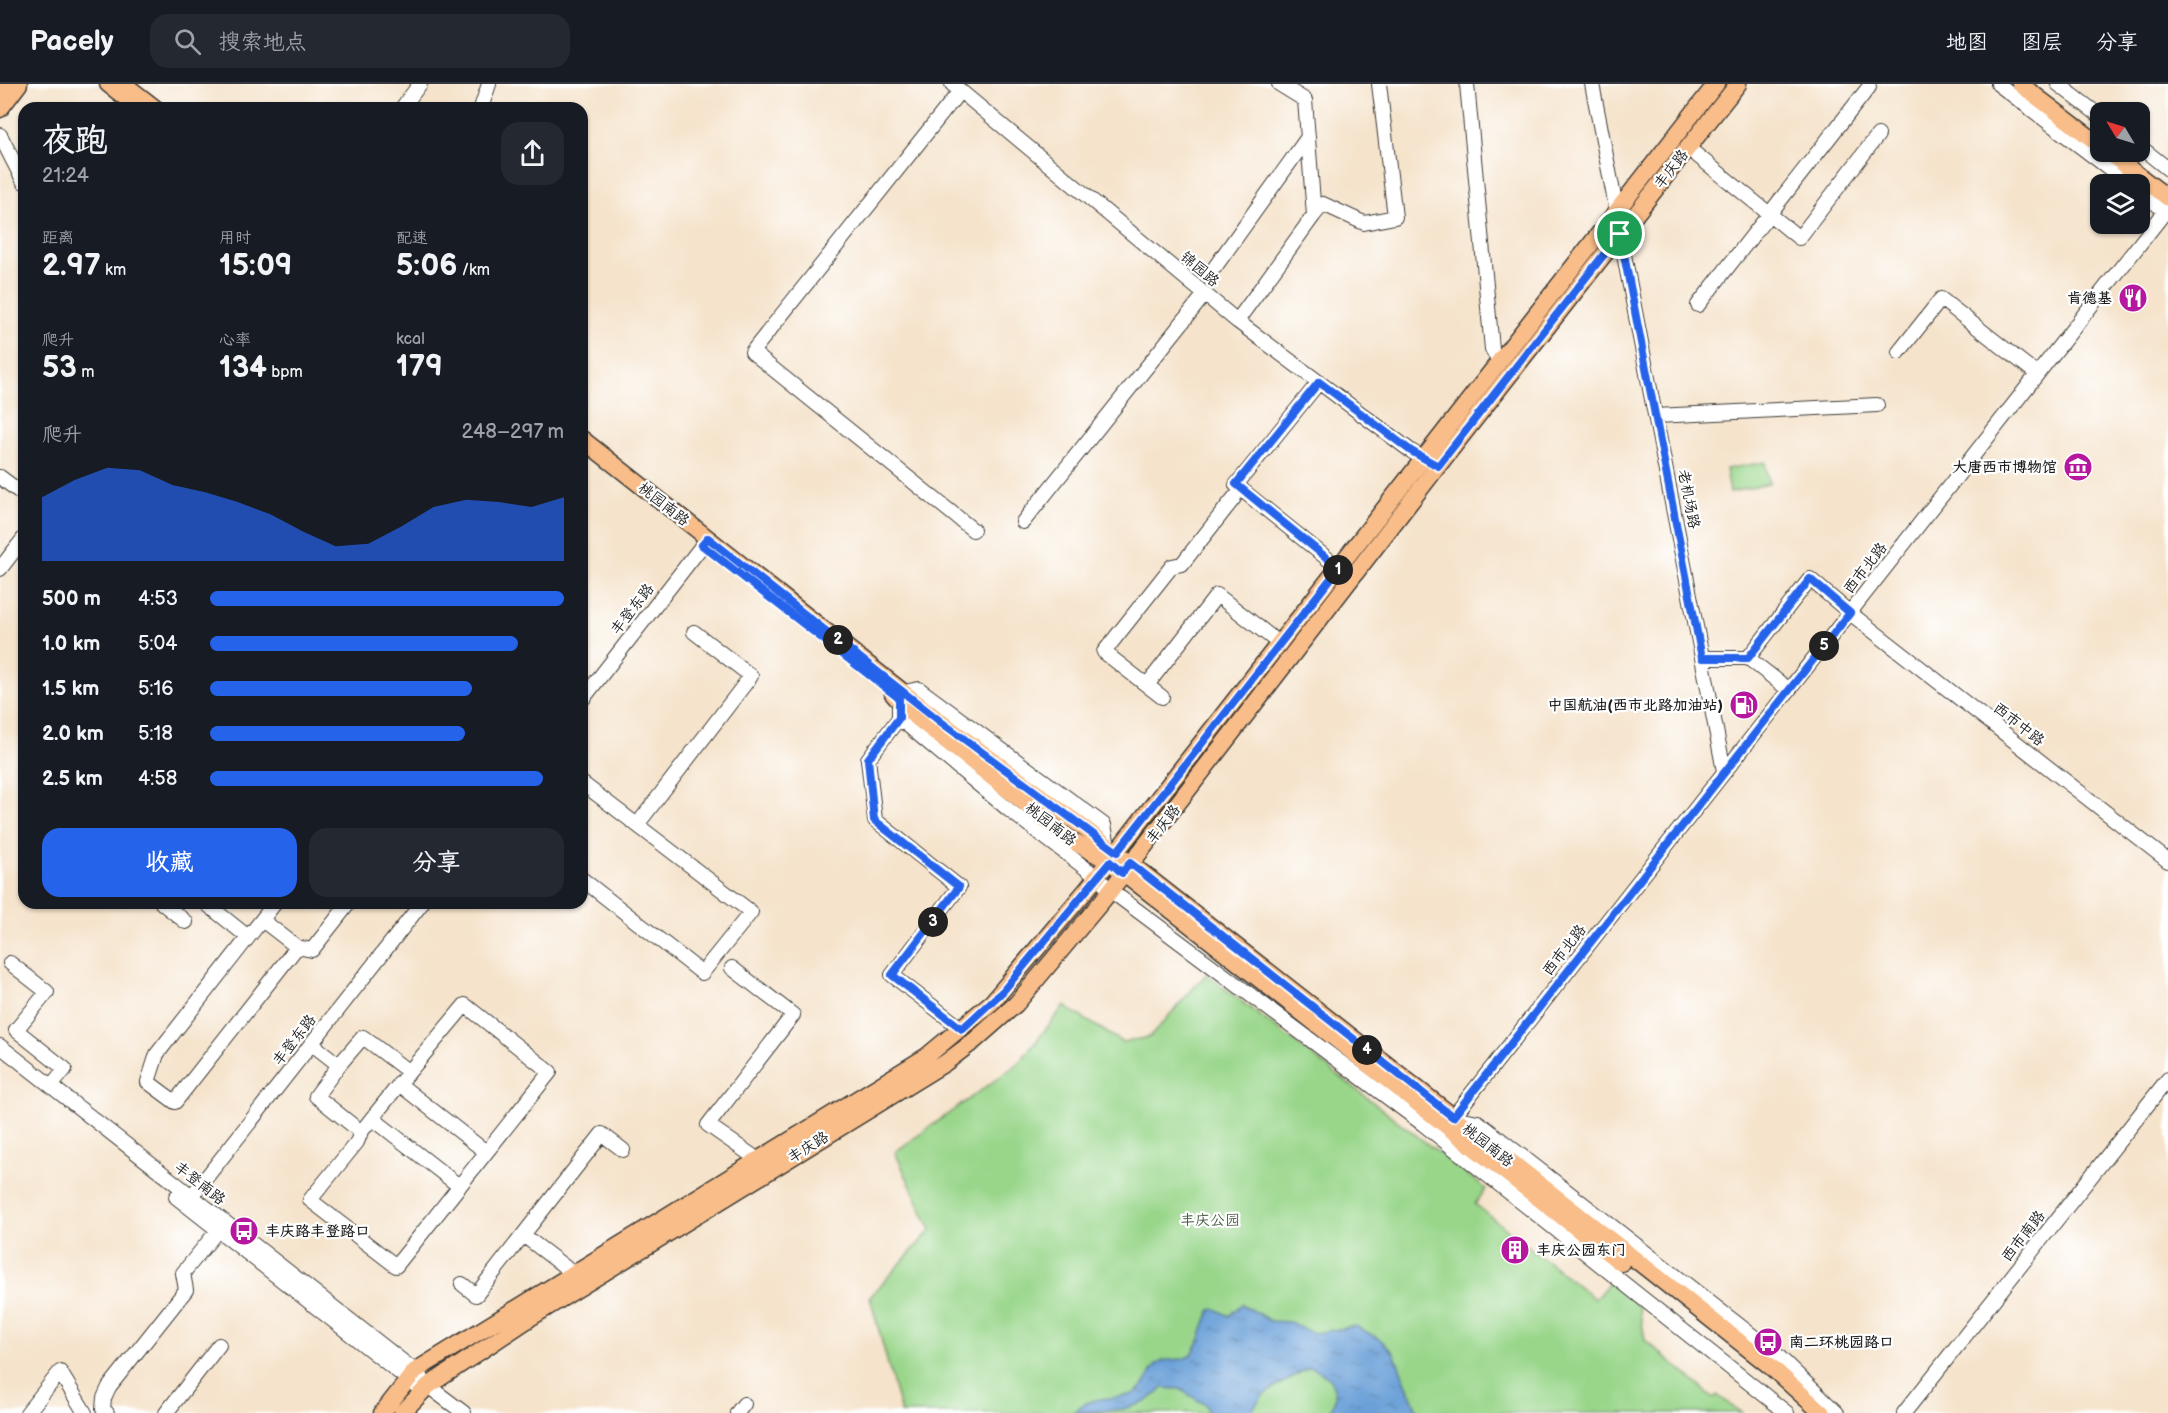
<!DOCTYPE html>
<html lang="zh">
<meta charset="utf-8">
<style>
body{margin:0;font-family:"Balsamiq Sans","LXGW WenKai TC",sans-serif;background:#242831;color:#f1f3f6;height:100vh;display:flex;flex-direction:column;font-size:22px;white-space:nowrap}
*{box-sizing:border-box;margin:0}
p{font-size:20px;color:#9ea1a6}
.icon{flex:none;width:33px;height:33px;fill:none;stroke:currentColor;stroke-width:2;stroke-linecap:round;stroke-linejoin:round}
.map{position:relative;flex:1;overflow:hidden}
.side{position:absolute;left:18px;top:18px;width:570px;height:807px;display:flex;flex-direction:column;background:#171b24;border-radius:18px;box-shadow:0 2px 4px #0004}
.side>*{flex:none}
.needle{width:39px;rotate:308deg}
.controls{position:absolute;left:2090px;top:18px;display:grid;gap:12px}
.controls a{display:grid;place-items:center;width:60px;height:60px;border-radius:12px;background:#171b24;box-shadow:0 2px 4px #0004;font-size:30px}
.pin{position:absolute;display:grid;place-items:center;width:51px;height:51px;color:#fff;margin:-26px;border:3px solid #fff;border-radius:50%;box-shadow:0 2px 6px #0007}
.km{position:absolute;width:30px;height:30px;margin:-15px;border-radius:50%;background:#222;color:#fff;font-size:16px;line-height:30px;text-align:center}
.round{display:grid;place-items:center;flex:none;width:63px;height:63px;border-radius:18px;background:#242831}
.head{display:flex;align-items:center;justify-content:space-between;height:102px;padding:0 24px}
h1{font-size:33px;font-weight:700;line-height:45px}
.figures{display:grid;grid-template-columns:repeat(3,1fr);gap:9px;height:102px;padding:6px 24px}
.figures div{display:grid;align-content:center}
.figures b{font-size:30px;font-weight:700}
.figures small{font-size:16px;font-weight:400}
.figures p{font-size:16px}
.chart{height:168px;padding:12px 24px}
.chart p{display:flex;justify-content:space-between}
.chart svg{width:100%;height:108px;margin-top:6px;fill:#2563eb;opacity:.7}
.button{display:flex;gap:12px;margin-top:auto;padding:12px 24px}
.button a{flex:1;height:69px;border-radius:18px;background:#2563eb;color:#fff;font-size:24px;font-weight:700;line-height:69px;text-align:center}
.button a+a{background:#242831;color:#f1f3f6}
ul{padding:0 24px;list-style:none;font-size:20px}
li{display:grid;grid-template-columns:96px 72px 1fr;align-items:center;height:45px}
li i{height:15px;border-radius:8px;background:#2563eb}
header{display:flex;align-items:center;gap:36px;box-sizing:border-box;height:84px;padding:0 30px;background:#171b24;border-bottom:2px solid #363941}
header strong{font-size:28px}
nav{display:flex;gap:33px;margin-inline-start:auto;font-size:21px}
.search{width:420px;height:54px;background:#242831;display:flex;align-items:center;gap:15px;box-sizing:border-box;padding:0 21px;border-radius:18px;color:#9ea1a6;font-size:22px}
.map>svg:first-child{display:block}
.park{fill:#99d68a;stroke:#5a7953;stroke-width:1.5}
.water{fill:url(#water-ripples);stroke:#445e7a;stroke-width:1.5}
.lines{fill:none;stroke-linecap:round;stroke-linejoin:round}
.minor-casing{stroke:#3d3a36;stroke-width:16}
.major-casing{stroke:#3d3a36;stroke-width:19}
.minor{stroke:#fff;stroke-width:14}
.major{stroke:#f8bd89;stroke-width:16}
.route-casing{stroke:#fff;stroke-width:12}
.route{stroke:#2563eb;stroke-width:8}
.labels{text-anchor:middle;stroke-width:4.5;stroke-linejoin:round;paint-order:stroke}
.street-label{font-size:15px;fill:#1c1c1c;stroke:#fff}
.poi-label{font-size:15px;font-weight:bold;fill:#1c1c1c;stroke:#fff;text-anchor:end}
.park-label{font-size:15px;fill:#485d42;stroke:#fff}
</style>
<header>
<strong>Pacely</strong>
<div class="search"><svg class="icon" aria-label="search" viewBox="0 0 24 24"><circle cx="10" cy="10" r="6"/><path d="M15 15l6 6"/></svg>搜索地点</div>
<nav><a>地图</a><a>图层</a><a>分享</a></nav>
</header>
<div class="map">
<svg width="2168" height="1329" viewBox="0 0 2168 1329">
<defs>
<pattern id="water-ripples" width="26" height="14" patternUnits="userSpaceOnUse" patternTransform="scale(1.5)"><rect width="26" height="14" fill="#6ba0d8"/><path d="M2 4q2-2 4 0t4 0M15 11q2-2 4 0t4 0" fill="none" stroke="#5782ae"/></pattern>
</defs>
<rect width="100%" height="100%" fill="#fff"/>
<filter id="ink" filterUnits="userSpaceOnUse"><feTurbulence type="fractalNoise" baseFrequency=".0167" numOctaves="2"/><feDisplacementMap in="SourceGraphic" scale="12" xChannelSelector="R" yChannelSelector="G"/><feConvolveMatrix kernelMatrix="1 2 1 2 8 2 1 2 1" color-interpolation-filters="sRGB"/></filter>
<filter id="wash" filterUnits="userSpaceOnUse"><feTurbulence type="fractalNoise" baseFrequency=".008" numOctaves="4" result="noise"/><feDisplacementMap in="SourceGraphic" scale="24" xChannelSelector="R" yChannelSelector="G"/><feGaussianBlur stdDeviation="1.35" result="paint"/><feColorMatrix in="noise" values="0 0 0 0 0 0 0 0 0 0 0 0 0 0 0 0 0 1.4 0 .05"/><feComposite in="paint" operator="in"/></filter>
<g filter="url(#wash)">
<rect width="100%" height="100%" fill="#f5e3cb"/>
<path class="park" d="M1765,378L1769,400L1730,408L1726,385Z
M1206,890L1486,1105L1475,1120L1595,1215L1610,1198L1639,1222L1645,1256L1714,1314L1717,1311L1743,1329H901L870,1213L931,1146L895,1068L1019,979L1064,922L1122,958L1150,953Z"/>
<path class="water" d="M1242,1220L1270,1237L1290,1238L1306,1246L1315,1249L1356,1242L1381,1256L1394,1269L1418,1329H1328C1344,1309 1331,1289 1309,1283L1263,1311L1250,1329H1208L1206,1321L1180,1305L1163,1304L1146,1318L1123,1325L1073,1329C1094,1308 1108,1318 1132,1310C1148,1304 1148,1282 1163,1277C1173,1274 1185,1279 1193,1268C1202,1256 1203,1239 1211,1226L1216,1225L1229,1232Z"/>
</g>
<g filter="url(#ink)">
<g class="lines">
<g class="minor-casing">
<path id="minor" d="M952,0L1237,237L1411,367L1432,380
M1467,0L1492,265L1499,278
M1592,0L1617,128
M1998,0L2130,100
M2058,0L2100,32
M960,7L752,268L973,446
M402,24L420,0
M481,24L489,0
M0,51L24,98
M2139,62L2168,85
M1688,64L1799,154L1878,51
M2139,107L2168,129
M1314,131L1323,120L1364,139L1395,133L1379,0
M1620,150L1724,687
M1215,183L1308,53
M1698,221L1869,3
M1237,237L1314,131L1305,16L1279,0
M1899,268L1941,215L2037,290
M1319,298L1236,401L1339,484
M1656,332L1877,321
M0,393L24,411
M1023,438L1205,210
M0,485L24,454
M1702,574H1748L1789,606
M1748,574L1810,495L1850,529L2168,777
M1147,601L1217,511L1280,560
M904,608L919,605L1104,741L1108,762
M1162,613L1104,568L1172,482L1182,480L1234,414
M899,614V634L1009,726L1097,793L1110,806L1423,1040L1787,1329
M582,616L708,454
M899,634L868,675L875,736L959,803L892,891L962,945
M582,699L751,828L702,889L582,795
M637,741L751,592L694,548
M162,819L186,838
M209,819L208,821L248,853
M262,836L297,863L175,1018L148,998L157,970L275,819
M297,863L312,866L349,819
M10,879L47,908L16,946L65,985L51,1002
M732,884L793,931L708,1041L757,1075
M312,960L339,981L316,1012L361,1048L409,988L363,953L339,981
M0,962L415,1287L428,1302L464,1329
M399,1000L486,1068
M372,1034L459,1102
M361,1048L357,1058L310,1116L396,1182L550,988L465,921L409,988
M176,1113L415,1301
M191,1113L422,819
M573,1189L523,1151L602,1050L623,1066
M462,1200L476,1211L523,1151
M27,1329L60,1288L85,1329
M107,1329L103,1325L104,1314L109,1303L186,1206L183,1189L218,1146
M166,1329L219,1261
M737,1329L744,1320
M1837,1329L1776,1270L1478,1038L1453,1033L2168,124
M1904,1329L2168,995"/>
</g>
<g class="major-casing">
<path id="major" d="M108,0L131,18
M124,0L155,24
M2020,0L2100,61
M0,4L3,0
M0,25L19,0
M2108,68L2168,114
M582,355L941,638L1108,762L1650,1187L1770,1282L1822,1329
M893,610L907,626L1074,758L1110,778L1621,1179
M382,1329L415,1287L927,972L992,918L1088,804L1716,0
M402,1329L428,1302L530,1234L945,979L974,957L1016,920L1103,816L1438,382L1738,0"/>
</g>
<use href="#minor" class="minor"/>
<use href="#major" class="major"/>
</g>
</g>
<g class="lines" filter="url(#ink)">
<g class="route-casing">
<path id="route" d="M1620,150L1702,574H1748L1810,495L1850,529L1453,1033L1130,779L1122,789L1110,778L1003,907L962,945L892,891L959,803L874,736L868,675L899,634V614L702,461L708,454L941,638L1117,768L1339,484L1236,400L1319,298L1411,367L1438,382Z"/>
</g>
<use href="#route" class="route"/>
</g>
<defs>
<g id="restaurant-disc" transform="scale(1.5)"><circle r="9.5" fill="#b5179e" stroke="#fff"/><path d="M-5-6h1v4h1v-4h1v4h1v-4h1v5L-1.5 .5V6h-2V.5L-5-1ZM5-6V6H3V1.5H1.5Q1.5-4 5-6Z" fill="#fff"/></g>
<g id="museum-disc" transform="scale(1.5)"><circle r="9.5" fill="#b5179e" stroke="#fff"/><path d="M0-6L6-3V-2H-6V-3ZM-5-1h2V3h-2ZM-1-1h2V3h-2ZM3-1h2V3H3ZM-6 4H6V6H-6Z" fill="#fff"/></g>
<g id="fuel-disc" transform="scale(1.5)"><circle r="9.5" fill="#b5179e" stroke="#fff"/><path d="M-5.5-6h7V0h2V4h1.3V-2.5L3-4.5l.8-.8L6-3V5H2.5V1h-1V6h-7ZM-4.2-4.7v3.2H.2V-4.7Z" fill="#fff"/></g>
<g id="bus-disc" transform="scale(1.5)"><circle r="9.5" fill="#b5179e" stroke="#fff"/><path d="M-5-6H5V4H4V6H2V4H-2V6H-4V4H-5ZM-3.5-4V0h7V-4ZM-3.5 1.2v1.5H-2V1.2ZM2 1.2v1.5H3.5V1.2Z" fill="#fff"/></g>
<g id="building-disc" transform="scale(1.5)"><circle r="9.5" fill="#b5179e" stroke="#fff"/><path d="M-4-6H4V6H1V3H-1V6H-4ZM-2.5-4.3h1.7v1.8h-1.7ZM.8-4.3h1.7v1.8H.8ZM-2.5-1h1.7V.8h-1.7ZM.8-1h1.7V.8H.8Z" fill="#fff"/></g>
</defs>
<g fill-rule="evenodd">
<use href="#restaurant-disc" x="2133" y="214"/>
<use href="#museum-disc" x="2078" y="383"/>
<use href="#fuel-disc" x="1744" y="621"/>
<use href="#bus-disc" x="244" y="1147"/>
<use href="#building-disc" x="1515" y="1166"/>
<use href="#bus-disc" x="1768" y="1258"/>
</g>
<g class="labels">
<g class="street-label">
<text transform="translate(1671 85) rotate(-52)" y="5">丰庆路</text>
<text transform="translate(1200 185) rotate(40)" y="5">锦园路</text>
<text transform="translate(1689 415) rotate(79)" y="5">老机场路</text>
<text transform="translate(664 420) rotate(38)" y="5">桃园南路</text>
<text transform="translate(1865 484) rotate(-52)" y="5">西市北路</text>
<text transform="translate(632 525) rotate(-52)" y="5">丰登东路</text>
<text transform="translate(2019 640) rotate(38)" y="5">西市中路</text>
<text transform="translate(1051 740) rotate(38)" y="5">桃园南路</text>
<text transform="translate(1163 740) rotate(-52)" y="5">丰庆路</text>
<text transform="translate(1564 866) rotate(-52)" y="5">西市北路</text>
<text transform="translate(294 956) rotate(-52)" y="5">丰登东路</text>
<text transform="translate(1488 1061) rotate(38)" y="5">桃园南路</text>
<text transform="translate(808 1063) rotate(-32)" y="5">丰庆路</text>
<text transform="translate(200 1099) rotate(38)" y="5">丰登南路</text>
<text transform="translate(2023 1152) rotate(-52)" y="5">西市南路</text>
</g>
<g class="poi-label">
<text x="2112" y="219">肯德基</text>
<text x="2057" y="388">大唐西市博物馆</text>
<text x="1723" y="626">中国航油(西市北路加油站)</text>
<text x="265" y="1152" text-anchor="start">丰庆路丰登路口</text>
<text x="1536" y="1171" text-anchor="start">丰庆公园东门</text>
<text x="1789" y="1263" text-anchor="start">南二环桃园路口</text>
</g>
<g class="park-label">
<text x="1210" y="1141">丰庆公园</text>
</g>
</g>
</svg>
<div class="controls">
<a><svg class="needle" viewBox="-14 -14 28 28"><path d="M0-13l5 13h-10z" fill="#e53935"/><path d="M0 13l5-13h-10z" fill="#9ea1a6"/></svg></a>
<a><svg class="icon" aria-label="layers" viewBox="0 0 24 24"><path d="M12 4l9 5-9 5-9-5zM3 14l9 5 9-5"/></svg></a>
</div>
<div class="pin" style="left:1620px;top:150px;background:#1e9e55"><svg class="icon" aria-label="arrive" viewBox="0 0 24 24"><path d="M6 21V4h12l-3 4 3 4H6"/></svg></div>
<b class="km" style="left:1338px;top:486px">1</b>
<b class="km" style="left:838px;top:556px">2</b>
<b class="km" style="left:933px;top:838px">3</b>
<b class="km" style="left:1367px;top:966px">4</b>
<b class="km" style="left:1824px;top:562px">5</b>
<section class="side">
<div class="head"><div><h1>夜跑</h1><p>21:24</p></div><a class="round"><svg class="icon" aria-label="share" viewBox="0 0 24 24"><path d="M12 15V3M7 8l5-5 5 5M5 13v7h14v-7"/></svg></a></div>
<div class="figures">
<div><p>距离</p><b>2.97<small> km</small></b></div>
<div><p>用时</p><b>15:09</b></div>
<div><p>配速</p><b>5:06<small> /km</small></b></div>
</div>
<div class="figures">
<div><p>爬升</p><b>53<small> m</small></b></div>
<div><p>心率</p><b>134<small> bpm</small></b></div>
<div><p>kcal</p><b>179</b></div>
</div>
<div class="chart"><p><span>爬升</span>248–297 m</p>
<svg viewBox="0 0 160 44" preserveAspectRatio="none"><path d="M0 44V18L10 11L20 6L30 7L40 13L50 16L60 20L70 25L80 32L90 38L100 37L110 30L120 22L130 19L140 20L150 22L160 18V44z"/></svg>
</div>
<ul>
<li><b>500 m</b>4:53<i style="width:100%"></i></li>
<li><b>1.0 km</b>5:04<i style="width:87%"></i></li>
<li><b>1.5 km</b>5:16<i style="width:74%"></i></li>
<li><b>2.0 km</b>5:18<i style="width:72%"></i></li>
<li><b>2.5 km</b>4:58<i style="width:94%"></i></li>
</ul>
<div class="button"><a>收藏</a><a>分享</a></div>
</section>
</div>
